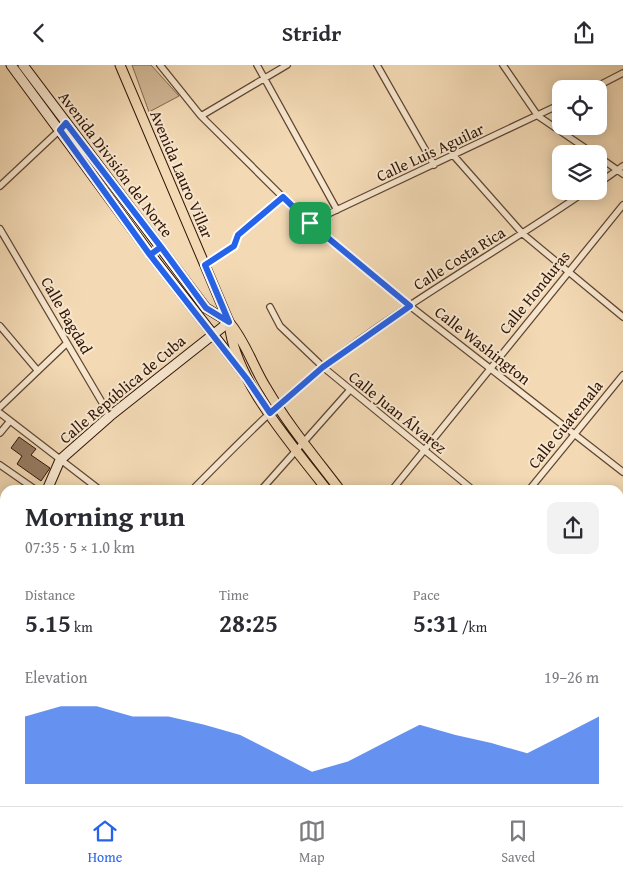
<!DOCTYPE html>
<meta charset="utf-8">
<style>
body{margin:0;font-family:"Gentium Book Plus",serif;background:#f2f2f3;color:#2b2b33;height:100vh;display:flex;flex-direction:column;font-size:19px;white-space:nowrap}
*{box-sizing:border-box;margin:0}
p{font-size:16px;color:#7c7c81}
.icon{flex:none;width:28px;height:28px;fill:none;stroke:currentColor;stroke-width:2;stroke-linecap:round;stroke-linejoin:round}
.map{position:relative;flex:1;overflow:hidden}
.side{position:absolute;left:0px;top:420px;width:624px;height:321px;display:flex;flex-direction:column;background:#fff;border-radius:15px 15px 0 0;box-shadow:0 2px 12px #0003}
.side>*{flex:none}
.controls{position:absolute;left:552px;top:15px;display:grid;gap:10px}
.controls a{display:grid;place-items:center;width:55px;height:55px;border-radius:10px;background:#fff;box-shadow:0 2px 12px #0003;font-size:25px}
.pin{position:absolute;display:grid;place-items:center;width:42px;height:42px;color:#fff;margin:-21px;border-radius:10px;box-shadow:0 2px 8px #0006}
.round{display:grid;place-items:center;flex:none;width:52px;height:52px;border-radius:10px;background:#f2f2f3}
.summary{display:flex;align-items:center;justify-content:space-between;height:85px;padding:0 25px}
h1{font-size:28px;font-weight:700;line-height:38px}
.stats{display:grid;grid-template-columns:repeat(3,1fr);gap:8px;height:85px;padding:5px 25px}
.stats div{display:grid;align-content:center}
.stats b{font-size:25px;font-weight:700}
.stats small{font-size:14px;font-weight:400}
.stats p{font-size:14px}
.chart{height:140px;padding:10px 25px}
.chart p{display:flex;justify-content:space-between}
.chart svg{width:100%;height:90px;margin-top:5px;fill:#2563eb;opacity:.7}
header{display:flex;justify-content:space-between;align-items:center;height:65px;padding:0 25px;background:#fff;font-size:22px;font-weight:700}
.menu{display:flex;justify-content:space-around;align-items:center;height:70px;border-top:1px solid #e1e1e2;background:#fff;font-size:14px;color:#7c7c81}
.menu a{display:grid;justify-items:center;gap:2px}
.menu .on{color:#2563eb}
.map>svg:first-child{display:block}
.green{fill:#d2b897;stroke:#81664e}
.building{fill:#957a61;stroke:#301305}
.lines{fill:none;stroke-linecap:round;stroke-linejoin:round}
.street-casing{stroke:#614531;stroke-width:8}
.secondary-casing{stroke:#301305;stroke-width:11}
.primary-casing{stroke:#301305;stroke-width:11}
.street{stroke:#f7e7cf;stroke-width:5.5}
.secondary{stroke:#f7e7cf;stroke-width:9}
.primary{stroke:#f3dab5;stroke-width:9}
.route-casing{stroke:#fff;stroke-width:10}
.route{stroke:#2563eb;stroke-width:6}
.labels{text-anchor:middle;stroke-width:4;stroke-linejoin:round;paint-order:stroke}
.street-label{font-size:16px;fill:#301305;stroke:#f7e7cf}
</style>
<header><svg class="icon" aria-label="back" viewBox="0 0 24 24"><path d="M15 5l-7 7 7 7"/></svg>Stridr<svg class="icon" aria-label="share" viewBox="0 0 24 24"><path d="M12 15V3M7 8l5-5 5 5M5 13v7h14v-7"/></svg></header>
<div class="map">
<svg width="623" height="741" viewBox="0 0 623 741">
<rect width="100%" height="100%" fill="#f3dab5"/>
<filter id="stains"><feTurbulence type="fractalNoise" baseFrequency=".004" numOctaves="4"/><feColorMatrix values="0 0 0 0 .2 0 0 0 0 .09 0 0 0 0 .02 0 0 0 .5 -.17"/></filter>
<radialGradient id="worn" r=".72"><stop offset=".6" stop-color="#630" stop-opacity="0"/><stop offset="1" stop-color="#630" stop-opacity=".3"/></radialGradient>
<path class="green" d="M132,0H151L179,31L149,47Z
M5,724V736H114L132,741H0V725Z"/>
<path class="building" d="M19,372L36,384L31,390L50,403L41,416L17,399L22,391L11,383Z"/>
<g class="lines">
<g class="street-casing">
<path id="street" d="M160,0L201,51L309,158L410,241L623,407
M257,0L337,145
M377,0L434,100
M503,0L538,51L594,89
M592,24L623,8
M201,51L287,0
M454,91L523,169L623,252
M599,92L623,109
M599,118L623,101
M0,121L66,59
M309,158L561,39
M0,164L110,351
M205,200L234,181L238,170L283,132
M270,242L280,261L323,302L473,425
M0,261L38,306
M0,342L67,278
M0,348L100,425
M0,368L10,356
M0,400L36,425
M192,425C234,383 275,340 322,303C405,238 499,186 586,126
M261,425L349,326
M392,425L623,140
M529,425L623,310
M0,490L5,493
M619,506L623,501
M619,538L623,541
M0,618H5
M0,649L5,648
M340,736L347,741
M509,736L515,741
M619,736L623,738
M154,741L156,736
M285,741L288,736
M439,741L443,736"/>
</g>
<g class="secondary-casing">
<path id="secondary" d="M11,0L151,190L244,309
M23,0L206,243L229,257L110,351L60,395L47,425
M5,699L2,706L5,707
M133,736L149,741"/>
</g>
<g class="primary-casing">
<path id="primary" d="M120,0L229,257C246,277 253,302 267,324C288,360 315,392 340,425
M229,257C234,316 292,379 327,425
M619,673L623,677
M619,687L623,690
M619,723L623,715
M614,736L615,741
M598,741L606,736"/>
</g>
<use href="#street" class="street"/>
<use href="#secondary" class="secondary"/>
<use href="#primary" class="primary"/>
</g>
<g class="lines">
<g class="route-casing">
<path id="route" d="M310,158L283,132L238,170L234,181L205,200L229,257L206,243L161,182L150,190L60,65L66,58L161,182L150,190L247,314L270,348L323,302L410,241L310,158"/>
</g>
<use href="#route" class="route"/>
</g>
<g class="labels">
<g class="street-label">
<text transform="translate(430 87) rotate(-25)" y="6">Calle Luis Aguilar</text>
<text transform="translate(116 99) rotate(53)" y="6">Avenida División del Norte</text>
<text transform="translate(182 109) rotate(67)" y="6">Avenida Lauro Villar</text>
<text transform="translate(459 193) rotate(-32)" y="6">Calle Costa Rica</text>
<text transform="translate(534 227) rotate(-51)" y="6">Calle Honduras</text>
<text transform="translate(67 250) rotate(60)" y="6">Calle Bagdad</text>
<text transform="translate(483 280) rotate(38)" y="6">Calle Washington</text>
<text transform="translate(122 324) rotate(-40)" y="6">Calle República de Cuba</text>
<text transform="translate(398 347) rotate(39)" y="6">Calle Juan Álvarez</text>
<text transform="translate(565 359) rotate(-51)" y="6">Calle Guatemala</text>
</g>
</g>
<rect width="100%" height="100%" filter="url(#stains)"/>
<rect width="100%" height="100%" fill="url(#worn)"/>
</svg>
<div class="controls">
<a><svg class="icon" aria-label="locate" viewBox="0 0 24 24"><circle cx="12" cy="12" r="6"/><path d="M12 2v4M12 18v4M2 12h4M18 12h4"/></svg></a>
<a><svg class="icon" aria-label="layers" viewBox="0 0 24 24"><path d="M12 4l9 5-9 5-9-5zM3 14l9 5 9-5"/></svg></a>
</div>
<div class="pin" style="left:310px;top:158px;background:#1e9e55"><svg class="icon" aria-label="arrive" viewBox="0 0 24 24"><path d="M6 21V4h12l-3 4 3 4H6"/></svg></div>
<section class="side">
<div class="summary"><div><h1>Morning run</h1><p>07:35 · 5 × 1.0 km</p></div><a class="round"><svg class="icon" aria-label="share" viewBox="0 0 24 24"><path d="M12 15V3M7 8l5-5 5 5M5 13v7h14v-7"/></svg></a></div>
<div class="stats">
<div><p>Distance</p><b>5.15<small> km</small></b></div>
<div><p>Time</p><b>28:25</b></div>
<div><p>Pace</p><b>5:31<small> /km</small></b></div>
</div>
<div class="chart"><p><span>Elevation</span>19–26 m</p>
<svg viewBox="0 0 160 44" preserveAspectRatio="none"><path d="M0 44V11L10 6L20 6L30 11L40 11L50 15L60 20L70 29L80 38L90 33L100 24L110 15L120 20L130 24L140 29L150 20L160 11V44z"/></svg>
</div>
</section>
</div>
<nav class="menu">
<a class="on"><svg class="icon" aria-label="home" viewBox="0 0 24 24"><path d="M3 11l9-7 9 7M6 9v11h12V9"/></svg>Home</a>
<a><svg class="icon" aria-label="map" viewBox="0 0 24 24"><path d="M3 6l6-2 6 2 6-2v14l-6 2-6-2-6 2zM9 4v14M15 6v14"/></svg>Map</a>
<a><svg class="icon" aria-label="saved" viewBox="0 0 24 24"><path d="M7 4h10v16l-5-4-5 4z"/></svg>Saved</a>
</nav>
